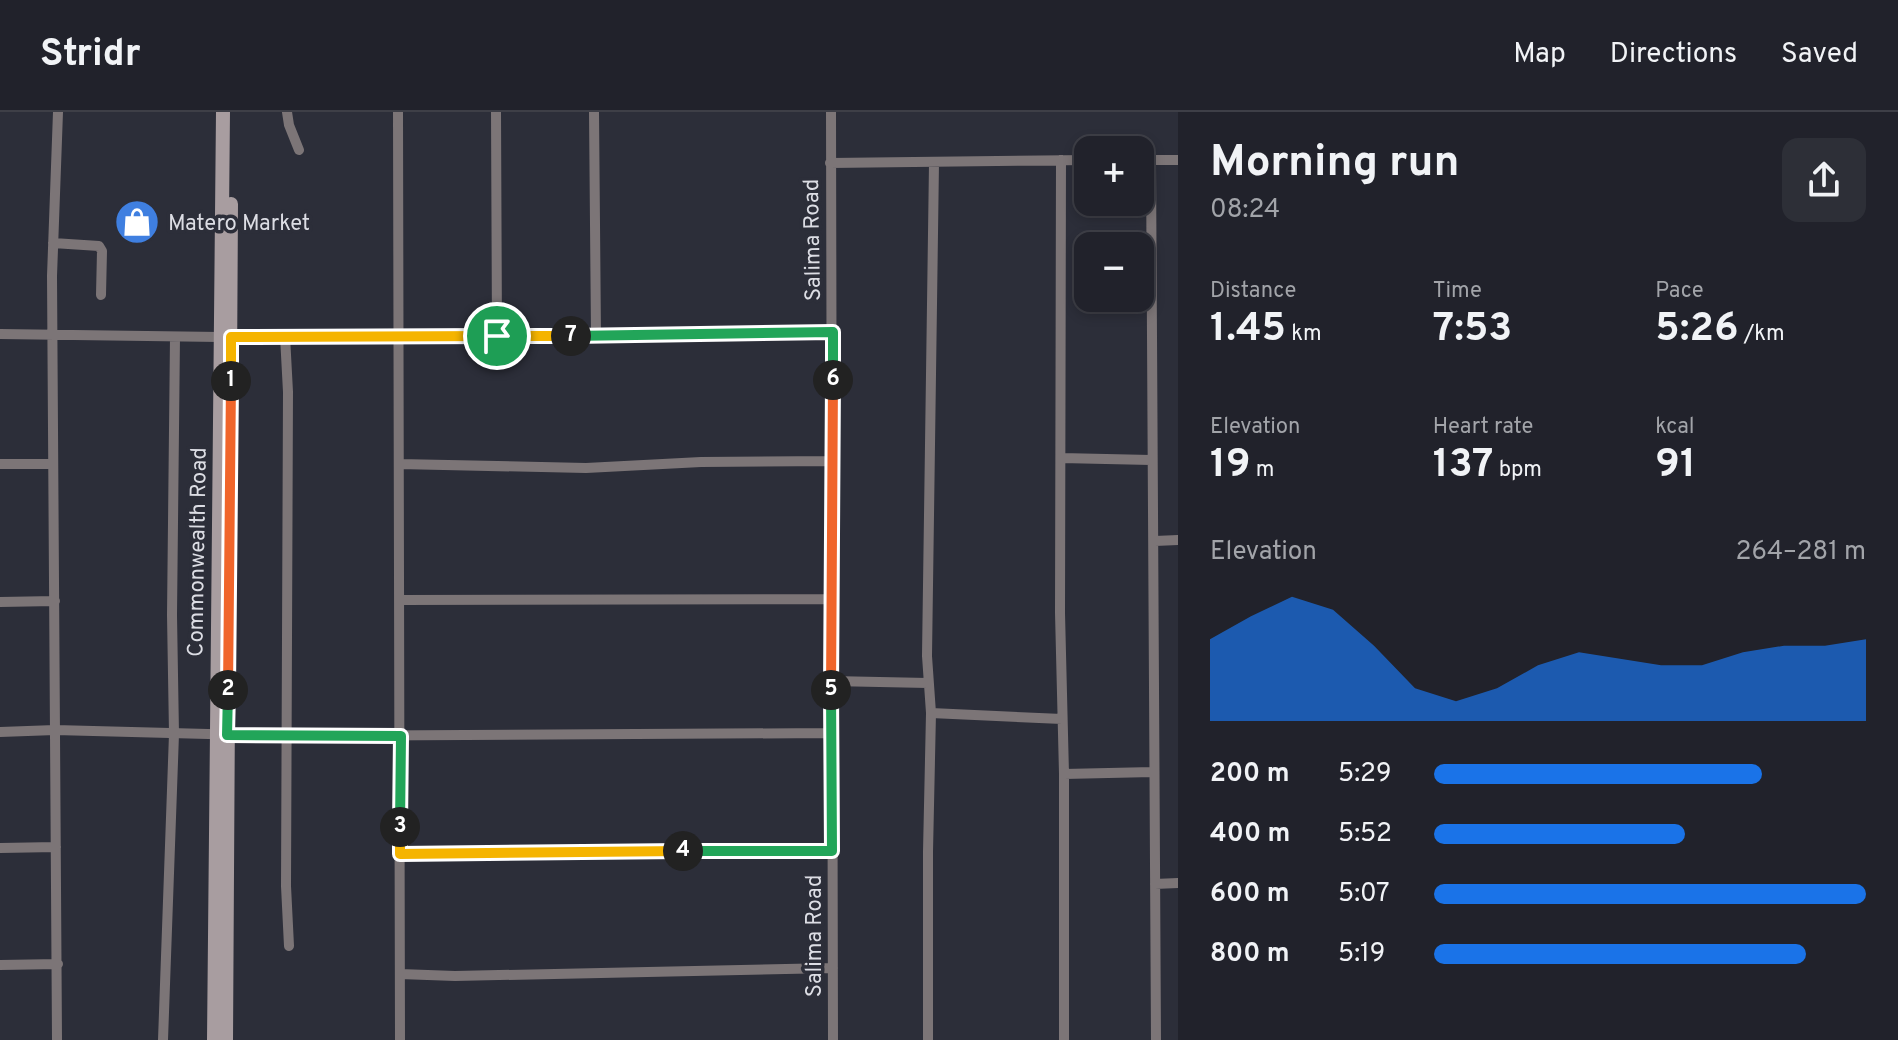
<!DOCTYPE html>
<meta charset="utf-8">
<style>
body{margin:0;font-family:Overpass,sans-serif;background:#2d2f37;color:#f1f3f6;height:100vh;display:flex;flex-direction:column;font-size:30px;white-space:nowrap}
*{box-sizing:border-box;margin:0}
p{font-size:26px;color:#a2a4a9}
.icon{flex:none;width:44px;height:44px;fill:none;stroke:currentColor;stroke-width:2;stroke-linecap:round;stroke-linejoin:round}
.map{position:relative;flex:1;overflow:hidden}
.drawer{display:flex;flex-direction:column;background:#21222b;width:720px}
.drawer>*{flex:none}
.fabs{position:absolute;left:1074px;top:24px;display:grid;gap:16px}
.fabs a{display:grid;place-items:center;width:80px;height:80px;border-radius:16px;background:#21222b;box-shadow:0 4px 12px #0003,0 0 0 2px #3e3f47;font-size:40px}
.pin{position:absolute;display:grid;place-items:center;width:68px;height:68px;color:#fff;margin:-34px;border:4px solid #fff;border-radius:50%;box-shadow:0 2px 8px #0007}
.km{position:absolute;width:40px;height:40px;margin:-20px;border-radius:50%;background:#222;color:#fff;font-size:22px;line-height:40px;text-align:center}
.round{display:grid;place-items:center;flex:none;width:84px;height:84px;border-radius:16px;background:#2d2f37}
.overview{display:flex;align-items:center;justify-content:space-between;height:136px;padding:0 32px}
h1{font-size:44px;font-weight:700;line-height:60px}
.figures{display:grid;grid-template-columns:repeat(3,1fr);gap:12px;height:136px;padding:8px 32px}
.figures div{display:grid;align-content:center}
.figures b{font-size:40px;font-weight:700}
.figures small{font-size:22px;font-weight:400}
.figures p{font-size:22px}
.chart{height:224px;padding:16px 32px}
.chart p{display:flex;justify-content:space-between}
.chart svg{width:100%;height:144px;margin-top:8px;fill:#1a73e8;opacity:.7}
ul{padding:0 32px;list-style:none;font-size:26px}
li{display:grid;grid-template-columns:128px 96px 1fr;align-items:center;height:60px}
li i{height:20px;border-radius:10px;background:#1a73e8}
header{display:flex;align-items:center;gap:48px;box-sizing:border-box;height:112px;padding:0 40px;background:#21222b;border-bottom:2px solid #3e3f47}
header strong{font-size:38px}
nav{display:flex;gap:44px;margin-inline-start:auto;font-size:28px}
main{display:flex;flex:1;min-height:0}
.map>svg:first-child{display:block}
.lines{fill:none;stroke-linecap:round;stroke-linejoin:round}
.minor{stroke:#7c7577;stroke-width:10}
.secondary{stroke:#a89da0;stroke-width:14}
.split-1-casing{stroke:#fff;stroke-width:16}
.split-2-casing{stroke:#fff;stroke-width:16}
.split-3-casing{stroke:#fff;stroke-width:16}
.split-4-casing{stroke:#fff;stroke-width:16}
.split-5-casing{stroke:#fff;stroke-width:16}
.split-6-casing{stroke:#fff;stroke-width:16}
.split-7-casing{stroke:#fff;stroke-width:16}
.split-8-casing{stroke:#fff;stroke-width:16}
.split-1{stroke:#f5b400;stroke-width:10}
.split-2{stroke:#f0652b;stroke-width:10}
.split-3{stroke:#22a559;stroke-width:10}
.split-4{stroke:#f5b400;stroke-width:10}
.split-5{stroke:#22a559;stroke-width:10}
.split-6{stroke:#f0652b;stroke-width:10}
.split-7{stroke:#22a559;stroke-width:10}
.split-8{stroke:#f5b400;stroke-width:10}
.labels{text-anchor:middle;stroke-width:7;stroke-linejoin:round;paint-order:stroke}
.poi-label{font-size:22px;fill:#dcdde4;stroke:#2c2e39;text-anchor:start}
.street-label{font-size:22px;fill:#dcdde4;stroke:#2c2e39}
</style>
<header>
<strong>Stridr</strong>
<nav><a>Map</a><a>Directions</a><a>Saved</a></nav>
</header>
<main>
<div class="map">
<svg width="1178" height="928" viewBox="0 0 1178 928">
<rect width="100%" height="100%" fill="#2c2e39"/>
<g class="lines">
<path class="minor" d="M287,0L289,13L299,38
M398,0L400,928
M496,0L497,224
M594,0L596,224
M831,0L833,928
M1061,48L1060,501L1064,662V928
M1140,48H1178
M1151,48L1156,928
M830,51L1088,48
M53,131L99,134L102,139L101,183
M0,222L220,225L833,220
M285,224L288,280L286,774L289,834
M1061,346L1151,348
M0,352H53
M399,352L586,356L701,350L833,349
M1155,429L1178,428
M401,488L832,487
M0,490L55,489
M831,569L928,571
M931,601L1062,607
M0,620L55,618L287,624L831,621
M1064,662L1153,660
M0,736L56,735
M400,742L832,739
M1155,772L1178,771
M0,853L58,852
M400,862L455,864L833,856
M57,928L52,164L58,0
M163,928L174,622L172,503L175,225
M928,928V740L931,601L927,544L934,51"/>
<path class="secondary" d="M214,928L223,0
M226,928L231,92"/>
</g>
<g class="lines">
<g class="split-1-casing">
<path id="split-1" d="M231,269V225L497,224"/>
</g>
<g class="split-2-casing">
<path id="split-2" d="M228,578L231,269"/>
</g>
<g class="split-3-casing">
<path id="split-3" d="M228,578L227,623L401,624L400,715"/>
</g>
<g class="split-4-casing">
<path id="split-4" d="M400,715V742L683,739"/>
</g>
<g class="split-5-casing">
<path id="split-5" d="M683,739H832L831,578"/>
</g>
<g class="split-6-casing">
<path id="split-6" d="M831,578L833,268"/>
</g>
<g class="split-7-casing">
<path id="split-7" d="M571,224L833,220V268"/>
</g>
<g class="split-8-casing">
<path id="split-8" d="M497,224H571"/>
</g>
<use href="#split-1" class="split-1"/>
<use href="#split-2" class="split-2"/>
<use href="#split-3" class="split-3"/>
<use href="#split-4" class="split-4"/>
<use href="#split-5" class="split-5"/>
<use href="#split-6" class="split-6"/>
<use href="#split-7" class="split-7"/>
<use href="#split-8" class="split-8"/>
</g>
<defs>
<g id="shop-disc" transform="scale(2.3)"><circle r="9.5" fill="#3f7fe0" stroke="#2c2e39"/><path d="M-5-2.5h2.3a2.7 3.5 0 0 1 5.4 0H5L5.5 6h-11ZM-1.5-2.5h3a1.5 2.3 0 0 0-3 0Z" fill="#fff"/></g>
</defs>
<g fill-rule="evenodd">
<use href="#shop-disc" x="137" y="110"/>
</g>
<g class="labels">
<g class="poi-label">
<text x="168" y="118">Matero Market</text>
</g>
<g class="street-label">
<text transform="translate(811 128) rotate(-91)" y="8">Salima Road</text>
<text transform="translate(196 440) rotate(-89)" y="8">Commonwealth Road</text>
<text transform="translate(813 824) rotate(-90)" y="8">Salima Road</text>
</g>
</g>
</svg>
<div class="fabs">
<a>+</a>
<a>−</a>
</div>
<div class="pin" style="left:497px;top:224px;background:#1e9e55"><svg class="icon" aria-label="arrive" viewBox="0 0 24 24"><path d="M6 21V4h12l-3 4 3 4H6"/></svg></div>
<b class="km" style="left:231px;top:269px">1</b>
<b class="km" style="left:228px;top:578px">2</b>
<b class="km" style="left:400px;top:715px">3</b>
<b class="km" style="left:683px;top:739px">4</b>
<b class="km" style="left:831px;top:578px">5</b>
<b class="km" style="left:833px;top:268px">6</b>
<b class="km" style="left:571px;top:224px">7</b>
</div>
<section class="drawer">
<div class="overview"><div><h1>Morning run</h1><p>08:24</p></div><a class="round"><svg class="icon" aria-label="share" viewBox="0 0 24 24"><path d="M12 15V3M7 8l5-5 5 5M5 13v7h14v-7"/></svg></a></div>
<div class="figures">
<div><p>Distance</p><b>1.45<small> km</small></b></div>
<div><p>Time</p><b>7:53</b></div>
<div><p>Pace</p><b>5:26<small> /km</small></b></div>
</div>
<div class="figures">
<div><p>Elevation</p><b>19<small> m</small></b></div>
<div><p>Heart rate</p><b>137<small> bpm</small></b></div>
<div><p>kcal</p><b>91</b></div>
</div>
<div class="chart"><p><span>Elevation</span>264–281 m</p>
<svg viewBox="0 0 160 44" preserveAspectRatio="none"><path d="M0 44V19L10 12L20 6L30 10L40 21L50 34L60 38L70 34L80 27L90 23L100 25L110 27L120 27L130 23L140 21L150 21L160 19V44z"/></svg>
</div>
<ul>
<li><b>200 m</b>5:29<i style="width:76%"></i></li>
<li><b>400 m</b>5:52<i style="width:58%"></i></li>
<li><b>600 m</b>5:07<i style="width:100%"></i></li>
<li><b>800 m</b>5:19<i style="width:86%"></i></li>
</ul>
</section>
</main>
